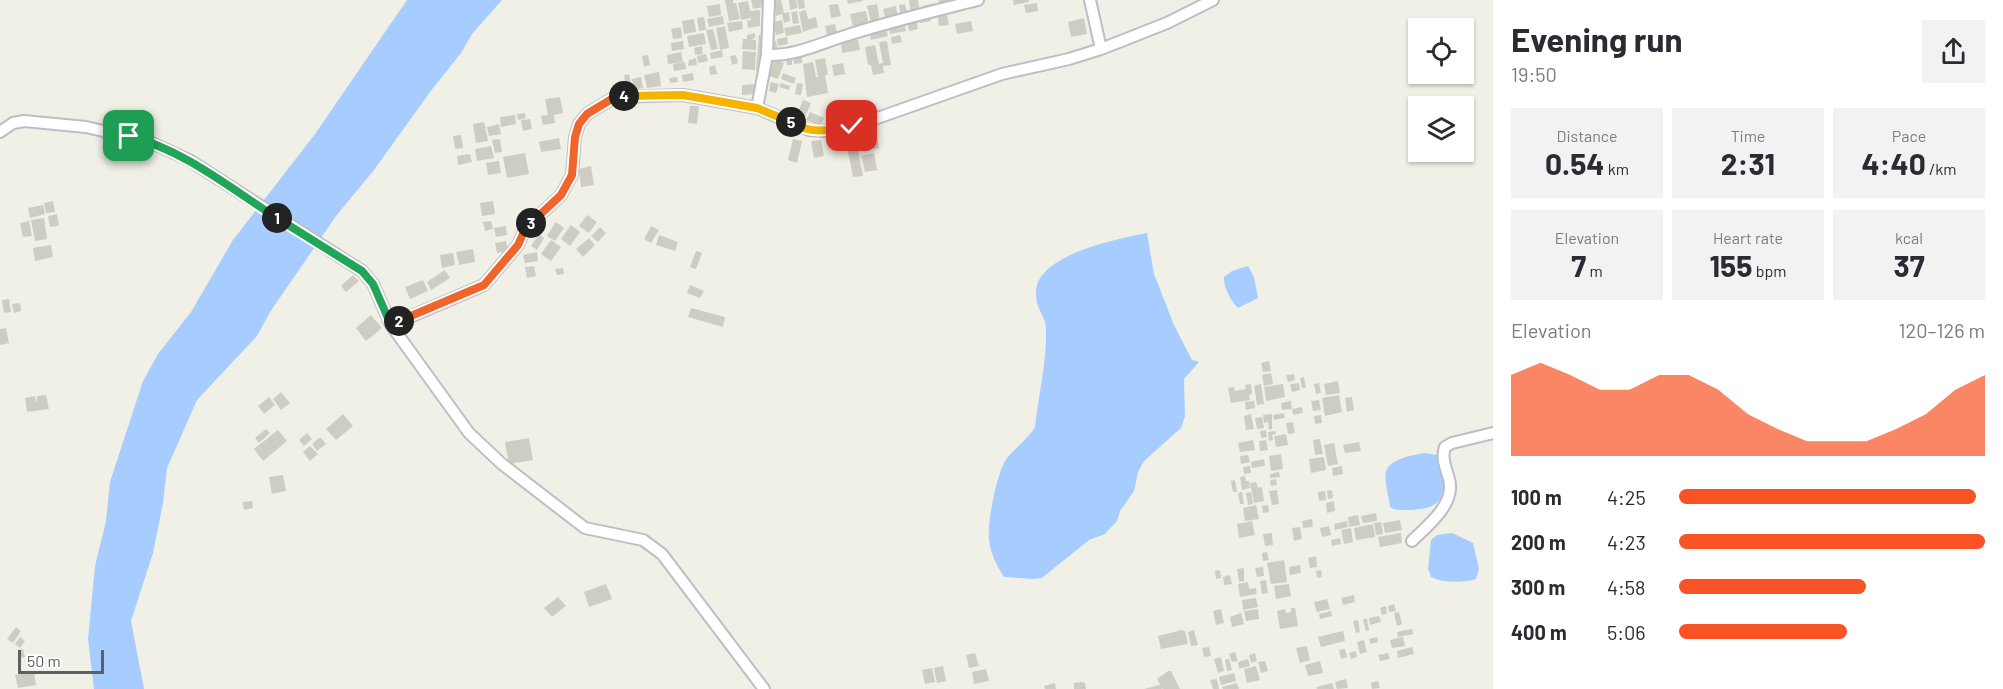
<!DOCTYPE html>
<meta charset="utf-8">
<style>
body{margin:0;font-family:Barlow,sans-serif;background:#f2f2f3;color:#2b2b33;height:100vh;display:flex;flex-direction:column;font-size:22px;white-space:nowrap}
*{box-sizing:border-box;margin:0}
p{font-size:20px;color:#7c7c81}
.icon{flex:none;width:33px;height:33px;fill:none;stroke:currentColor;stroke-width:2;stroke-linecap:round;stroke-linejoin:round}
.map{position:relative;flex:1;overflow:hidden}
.side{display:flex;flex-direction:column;background:#fff;width:510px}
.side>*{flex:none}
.fabs{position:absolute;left:1408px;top:18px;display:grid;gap:12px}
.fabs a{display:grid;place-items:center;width:66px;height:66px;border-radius:0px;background:#fff;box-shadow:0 2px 4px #0004;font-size:30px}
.scale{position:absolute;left:18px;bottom:15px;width:86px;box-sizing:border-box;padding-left:6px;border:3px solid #5d6067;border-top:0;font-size:16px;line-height:21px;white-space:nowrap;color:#5d6067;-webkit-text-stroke:4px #fff;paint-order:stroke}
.pin{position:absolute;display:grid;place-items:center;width:51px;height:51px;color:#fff;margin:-26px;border-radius:12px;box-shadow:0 3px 9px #0006}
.km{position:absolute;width:30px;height:30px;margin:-15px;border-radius:50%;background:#222;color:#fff;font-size:16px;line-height:30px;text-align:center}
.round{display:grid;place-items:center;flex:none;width:63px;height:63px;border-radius:0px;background:#f2f2f3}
.headline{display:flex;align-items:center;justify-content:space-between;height:102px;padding:0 18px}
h1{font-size:33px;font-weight:700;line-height:45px}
.metrics{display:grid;grid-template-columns:repeat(3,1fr);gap:9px;height:102px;padding:6px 18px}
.metrics div{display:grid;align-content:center;border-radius:0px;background:#f2f2f3;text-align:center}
.metrics b{font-size:30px;font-weight:700}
.metrics small{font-size:16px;font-weight:400}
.metrics p{font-size:16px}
.chart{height:168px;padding:12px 18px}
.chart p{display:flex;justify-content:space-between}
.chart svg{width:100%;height:108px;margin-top:6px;fill:#f85324;opacity:.7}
ul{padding:0 18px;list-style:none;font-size:20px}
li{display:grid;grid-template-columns:96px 72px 1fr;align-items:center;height:45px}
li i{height:15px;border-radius:8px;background:#f85324}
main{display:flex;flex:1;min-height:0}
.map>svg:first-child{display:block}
.water{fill:#a7ccff}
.building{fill:#cecdc4}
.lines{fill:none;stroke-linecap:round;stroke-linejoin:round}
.street-casing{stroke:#bdbec5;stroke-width:14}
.street{stroke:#fff;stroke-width:10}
.split-1-casing{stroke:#fff;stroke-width:12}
.split-2-casing{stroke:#fff;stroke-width:12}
.split-3-casing{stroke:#fff;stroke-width:12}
.split-4-casing{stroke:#fff;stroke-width:12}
.split-5-casing{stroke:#fff;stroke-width:12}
.split-6-casing{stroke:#fff;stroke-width:12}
.split-1{stroke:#22a559;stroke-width:8}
.split-2{stroke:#22a559;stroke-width:8}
.split-3{stroke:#f0652b;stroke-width:8}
.split-4{stroke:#f0652b;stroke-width:8}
.split-5{stroke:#f5b400;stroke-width:8}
.split-6{stroke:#f5b400;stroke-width:8}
</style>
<main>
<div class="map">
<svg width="1493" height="689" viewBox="0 0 1493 689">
<rect width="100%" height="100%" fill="#f1f0e6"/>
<path class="water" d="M407,0H502L472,34L461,53L430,92L374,170L336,216L270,312L257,336L197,400L167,468L163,503L153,553L131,621L144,689H94L88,639L95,566L106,521L110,482L143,381L158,354L191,312L233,240L315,134Z
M1147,233L1154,274L1174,325L1192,360L1199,362L1184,379L1185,416L1181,428L1144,461L1138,472L1134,491L1120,511L1117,521L1105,534L1089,540L1042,578L1033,579L1004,577C997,566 990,553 989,539C987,523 997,471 1007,458C1016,447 1027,440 1035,427C1038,397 1046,366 1046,336C1046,332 1046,326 1045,322C1041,310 1036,307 1036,292C1037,254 1118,239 1147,233Z
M1248,266L1254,277L1258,298L1238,308C1231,301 1223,287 1224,277L1232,271Z
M1424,453L1437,455C1442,464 1442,472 1443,482C1445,506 1429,509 1409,510C1402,510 1396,511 1390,507C1389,497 1384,482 1386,472C1389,459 1413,455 1424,453Z
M1452,533L1473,543L1479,569L1476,579C1463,583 1444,583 1431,577L1428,569L1431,540L1437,535Z"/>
<path class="building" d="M725,0H733V3H736L740,19L729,21Z
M751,0H763L764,7L753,9Z
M774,0H781L784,13L789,12L790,21L784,23L782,14L776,16Z
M789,0H796L798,8L790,10Z
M797,0H804L805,8L799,9Z
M847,0H863V1L848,4Z
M909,0H918L920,13L911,15Z
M939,0H960L939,5Z
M1013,0H1029V2L1014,5Z
M748,1L750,11L760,10V26L748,28L747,21L751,20V18L741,20L738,3Z
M935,3L936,10L923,12L922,6Z
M1037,3L1038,11L1026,13L1024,5Z
M720,4L721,15L709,17L707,6Z
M838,4L841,16L831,18L829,5Z
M877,4L880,22L871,23L867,6Z
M905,4L908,15L901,17L899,5Z
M896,6L898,19L886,21L883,9Z
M806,10L808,19L816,17L818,27L803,32L799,12Z
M797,11L799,23L793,24L791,12Z
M866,11L869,24L853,27L850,14Z
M929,14L931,21L920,23L918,16Z
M947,15L949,25L939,26L938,17Z
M723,16L724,24L709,27L707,19Z
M704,17L706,30L699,31L697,18Z
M916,18L918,29L909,31L907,19Z
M1084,18L1087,34L1071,37L1068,22Z
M694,19L696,32L684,34L682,21Z
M782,20L784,33L776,35L773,22Z
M742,21L743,29L729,32L727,23Z
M971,21L973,31L957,34L955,24Z
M904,22L906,31L890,34L888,25Z
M835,24L837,33L827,35L825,26Z
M800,25L802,33L786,36L784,28Z
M725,26L729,48L720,50L716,28Z
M681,27L682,38L673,39L671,29Z
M886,28L888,36L871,40L869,31Z
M713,29L718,49L711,50L706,30Z
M704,33L706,44L689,47L687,36Z
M755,33V38L750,39L756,40V50L742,49L743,39H747V35Z
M759,35L765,36L764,72L756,71Z
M900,35L902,42L892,44L891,37Z
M787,37L788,44L778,46L777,39Z
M858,40L860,50L842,53L841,42Z
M683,41L684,49L672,51L671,43Z
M776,41L778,50L770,52L769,42Z
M887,41L891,65L883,66L884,73L873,75L871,65H868L865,47L875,45L879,64L883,63L879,42Z
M702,46L703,54L695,55L694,48Z
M722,50L723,57L711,59L710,53Z
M743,51L756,52L755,70L742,69Z
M681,52L683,62L668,64L667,55Z
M706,54L708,61L698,63L697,56Z
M648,55L650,65L644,67L642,56Z
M736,55L738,63L732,65L730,56Z
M786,57H792V65H787Z
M802,57V63L794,64L793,58Z
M696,58L697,65L688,66L689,60Z
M825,58L828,75H825L828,93L807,97L803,64L813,62L816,77H818L815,60Z
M774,59L784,63L778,79L769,76Z
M685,62L686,69L674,71L673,64Z
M843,63L845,74L834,76L832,65Z
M715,65L717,74L710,75L709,67Z
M659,72L661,86L647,88L644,75Z
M693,73L694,80L683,82L682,75Z
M783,73L796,78L794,84L781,79Z
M629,74L632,89L626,90L624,75Z
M641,77L643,88L634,90L632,79Z
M677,77L678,82L670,83L669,78Z
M771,82L779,84L776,93L769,91Z
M781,83L790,86L789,90L779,87Z
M797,83L803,84L801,95L795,94Z
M756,84L757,94L742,95V85Z
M560,97L563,113L554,115L555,123L543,125L541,116L548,115L545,99Z
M803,100L811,103L802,124L794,121Z
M690,106H699L697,124L688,123Z
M844,108L847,124L836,125L834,110Z
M867,109L869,119L859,121L857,111Z
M810,112L824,118L820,126L806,120Z
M525,113L526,118L518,120L517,114Z
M515,115L516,124L501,127L500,117Z
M530,119L532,129L523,131L521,120Z
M484,122L488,141L476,143L473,124Z
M499,124L501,134L489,136L487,127Z
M876,132L879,148L861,151L858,136Z
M461,135L463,148L455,149L453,136Z
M559,138L561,149L541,152L539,142Z
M500,139L502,152L495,153L492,140Z
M793,139L802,141L797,163L788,160Z
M821,140L824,156L814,158L811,141Z
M857,144L863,176L853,177L847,146Z
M491,146L494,158L477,161L475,149Z
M525,153L529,174L507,178L503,157Z
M874,153L877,170L865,172L861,156Z
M470,154L472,162L458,165L457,156Z
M499,161L501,173L488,175L486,163Z
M591,166L594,185L581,187L579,169Z
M53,201L55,212L46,213L44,203Z
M493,201L495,214L482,216L480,203Z
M43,205L45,214L30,218L28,208Z
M57,214L59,226L50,227L48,216Z
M587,215L597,222L589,233L579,226Z
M44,218L47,239L35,241L31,220Z
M29,221L32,236L23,237L20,223Z
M491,221L493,229L485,231L483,222Z
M556,222L564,228L555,241L547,236Z
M571,225L580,232L570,246L561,239Z
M506,226L507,235L496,237L494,228Z
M651,226L659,230L651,243L644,239Z
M600,227L606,233L598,242L591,236Z
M539,234L544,238L537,250L531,246Z
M659,235L678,242L675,251L656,245Z
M589,238L595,245L583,257L576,249Z
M551,240L561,247L551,261L541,254Z
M506,241L508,251L497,253L495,243Z
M51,245L53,257L35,261L33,248Z
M473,249L475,262L459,265L456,252Z
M696,251L702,253L696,269L690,267Z
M537,252L538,261L525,263L523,255Z
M453,253L455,265L442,268L440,255Z
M534,266L536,276L527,278L525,267Z
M563,268L564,274L557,275L555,269Z
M445,270L450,278L431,290L427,282Z
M353,275L359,281L346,292L341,286Z
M423,280L428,291L410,299L405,287Z
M690,285L704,291L700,298L687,293Z
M9,299L11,312L4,313L2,300Z
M20,303L21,311L14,313L12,304Z
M691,308L725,317L723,327L688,317Z
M371,315L382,328L366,341L356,328Z
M6,328L9,343L0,345V329Z
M1269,361L1271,371L1263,372L1261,363Z
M1271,373L1273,384L1264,386L1262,375Z
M1294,374L1295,380L1288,382L1286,375Z
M1304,377L1306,388H1302L1300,378Z
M1338,381L1340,393L1326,395L1324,384Z
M1299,383L1300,390L1292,392L1290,384Z
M1319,383L1321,393L1316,394L1314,384Z
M1251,384L1252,394L1249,395L1250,400L1231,403L1228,388L1234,387L1235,391L1246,389L1245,385Z
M1261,384L1264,404L1257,405L1254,386Z
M1283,384L1285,397L1266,401L1264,387Z
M281,392L290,403L281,410L273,399Z
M46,395L49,409L27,412L25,398L35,396L36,401H37V396Z
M1339,395L1342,412L1325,416L1322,398Z
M269,397L275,405L264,414L258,406Z
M1352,397L1354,410L1347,412L1345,398Z
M1319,400L1321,410L1313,411L1311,401Z
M1254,401L1255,408L1246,410L1245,402Z
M1291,401L1292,409L1282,410L1281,403Z
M1302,407L1303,413L1293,415L1292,409Z
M1284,413L1285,418L1274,420L1273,415Z
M343,414L353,426L336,440L326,429Z
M1251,414L1254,429L1246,430L1244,416Z
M1272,414V429L1269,430L1268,422L1264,423L1263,415Z
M1321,415L1322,423L1315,424L1314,416Z
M1262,417L1264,428L1257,429L1255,418Z
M1293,422L1295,433L1288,434L1286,423Z
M266,429L270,433L259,443L255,438Z
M278,430L287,441L263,461L254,449Z
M1266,430L1267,437L1261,438L1260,431Z
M1275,431L1276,434L1272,435L1273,440L1269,441L1268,432Z
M307,433L312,439L304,446L299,440Z
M1286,434L1288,445L1276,447L1274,436Z
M320,437L326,444L317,451L312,444Z
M529,438L533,460L509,464L505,442Z
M1320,439L1323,454L1315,455L1313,440Z
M1253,440L1255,450L1240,452L1238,443Z
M1266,440L1268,450L1260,451L1259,441Z
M1359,442L1361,451L1345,453L1343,445Z
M1334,443L1338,464L1328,466L1324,445Z
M310,446L318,454L310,461L303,452Z
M1281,454L1283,469L1271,471L1269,456Z
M1248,455L1250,462L1241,464L1240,456Z
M1324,457L1326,470L1311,473L1309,459Z
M1264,459L1265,466L1252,468L1251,462Z
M1250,466L1251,473L1244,474L1243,467Z
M1342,466L1343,474L1333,476L1332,468Z
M1279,472L1280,477L1270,478V474Z
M283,475L286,491L272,494L269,477Z
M1245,476L1246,481H1249L1250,488L1242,490L1240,477Z
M1276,479L1277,485L1271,486L1270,480Z
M1235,480L1237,492H1233L1231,481Z
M1256,482L1258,488L1262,487L1264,501L1254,503L1250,483Z
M1277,490L1279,504L1272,505L1269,491Z
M1332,490L1333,498L1328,499L1327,491Z
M1325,491L1326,500L1319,501L1318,492Z
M1242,492L1244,504H1240L1238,493Z
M1251,492L1253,504L1248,505L1246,493Z
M252,501L253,508L244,510L243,502Z
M1334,501L1335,511L1327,513L1326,503Z
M1256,505L1259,519L1245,521L1243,508Z
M1268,505L1269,512L1263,513L1262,506Z
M1376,513L1377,521L1363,523L1361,516Z
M1358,515L1360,525L1349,527L1348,517Z
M1312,519L1313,527L1303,528L1302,521Z
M1400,520L1402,530L1385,533L1383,523Z
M1252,521L1255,535L1239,538L1237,524Z
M1347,521L1348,527L1335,530L1334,524Z
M1381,522L1383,534L1376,535L1374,523Z
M1373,524L1375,537L1356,540L1354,528Z
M1329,526L1331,535L1322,537L1320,528Z
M1300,527L1302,539L1294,541L1292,528Z
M1351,528L1353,542L1344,544L1341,530Z
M1272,533L1273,545L1265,546L1263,534Z
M1401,533L1402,543L1380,547L1378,537Z
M1340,538L1341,544L1332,546L1331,540Z
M1267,552L1269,560L1263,561L1262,553Z
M1316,556L1317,567L1310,568L1308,558Z
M1284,560L1287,582L1271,584L1267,563Z
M1300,565L1301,573L1290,575L1289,567Z
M1263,567L1264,576L1257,577L1255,568Z
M1244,568V581L1239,582L1237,569Z
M1220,570L1221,578L1216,579L1215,571Z
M1321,570L1322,577L1317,578L1316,571Z
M1230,575L1232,584L1224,585L1223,577Z
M1266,580L1268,593L1262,594L1260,581Z
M1248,582L1249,589L1256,588L1257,594L1240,597L1238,584Z
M606,584L612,599L589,607L584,592Z
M1289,584L1291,596L1276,599L1274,586Z
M1354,595L1355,602L1343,605L1341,598Z
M558,597L566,606L552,617L544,608Z
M1256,598L1258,607L1243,610L1242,600Z
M1327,599L1330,609L1317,612L1314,602Z
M1394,604L1396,611L1389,612L1388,606Z
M1386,606L1387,614L1382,615L1380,608Z
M1291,608H1295L1298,626L1280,629L1277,611L1285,609L1286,613L1291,612Z
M1221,609L1224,623L1216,625L1213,611Z
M1258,609L1259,619L1246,621L1244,611Z
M1331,611L1332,616L1320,619L1319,614Z
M1399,612L1402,624L1397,626L1394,613Z
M1241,613L1244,624L1232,627L1230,617Z
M1379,616L1381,622L1370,625L1369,618Z
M1363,619H1367L1369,630L1366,631Z
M1358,620L1360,632L1356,633L1353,621Z
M16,627L21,631L13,643L7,639Z
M1412,629L1413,634L1398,637L1397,632Z
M1182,630L1185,631L1188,644L1161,649L1158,636Z
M1194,630L1198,645L1191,646L1188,632Z
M1343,631L1345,641L1321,647L1318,637Z
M20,637L25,641L20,648L15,644Z
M1377,637L1378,642L1371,644L1369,639Z
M1403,637L1405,646L1392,648L1390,640Z
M1364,640L1367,652L1360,654L1357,642Z
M1307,646L1310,660L1300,663L1296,648Z
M1209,647L1211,656L1204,657L1202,648Z
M1412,647L1414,654L1398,658L1397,651Z
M23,649L25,657L20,658L18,650Z
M1345,649L1347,657L1341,659L1339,650Z
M1356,651L1357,657L1351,659L1349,653Z
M1235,652L1238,661L1232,662L1229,654Z
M975,653L979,666L969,668L966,655Z
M1255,653L1257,661L1251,663L1249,655Z
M1388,653L1390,659L1380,661L1378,655Z
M1221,657L1224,671L1218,673L1214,659Z
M1229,659L1232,670L1227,671L1225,660Z
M1248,659L1250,666L1239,669L1238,662Z
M1265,661L1268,671L1261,673L1258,662Z
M1320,661L1323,673L1308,676L1305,665Z
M943,666L946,681L937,683L934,668Z
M1256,666L1260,680L1247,683L1244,669Z
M932,668L935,682L925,684L922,670Z
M986,669L989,681L974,684L972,672Z
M1168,671H1171L1180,689H1163L1161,686L1162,689H1144L1160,685L1157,679Z
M34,672L36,685L18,688L15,675Z
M1234,673L1236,681L1221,685L1219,677Z
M1217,679L1219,689H1213L1210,680Z
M1346,679L1348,688L1337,689L1335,682Z
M1378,681L1380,688L1372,689L1371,683Z
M1082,682L1085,683L1086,689H1074V683Z
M1055,683L1056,689H1045L1044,686Z
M1237,683L1239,689H1223L1222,687Z
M1332,683L1334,689H1317L1316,687Z"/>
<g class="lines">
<g class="street-casing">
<path id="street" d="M769,0L767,55C797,56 820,43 848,35C891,21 935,11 978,0
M1090,0L1101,49L1167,23L1213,0
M757,108L809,130L823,131L852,127L1002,74L1069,59L1101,49
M0,132L13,123L24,121L86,127L150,142L189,160L362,271L373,284L391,325L469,433L502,464L585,528L643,540L662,554L764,689
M391,325L484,285L518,245L525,229L561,195L572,175L575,137L579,124L587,114L615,97L683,95L757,108L767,55
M1412,541C1428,525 1456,504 1449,479C1446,468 1441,458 1445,447L1452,443L1493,433"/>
</g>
<use href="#street" class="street"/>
</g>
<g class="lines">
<g class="split-1-casing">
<path id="split-1" d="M129,136C184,150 230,188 277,218"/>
</g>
<g class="split-2-casing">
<path id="split-2" d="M277,218L362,271L373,284L391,325L399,321"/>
</g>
<g class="split-3-casing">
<path id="split-3" d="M399,321L484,285L518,245L525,229L531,223"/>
</g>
<g class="split-4-casing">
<path id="split-4" d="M531,223L561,195L572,175L575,137L579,124L587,114L615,97L624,96"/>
</g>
<g class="split-5-casing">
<path id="split-5" d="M624,96L683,95L757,108L791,122"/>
</g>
<g class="split-6-casing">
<path id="split-6" d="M791,122C810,135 831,130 852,126"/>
</g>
<use href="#split-1" class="split-1"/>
<use href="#split-2" class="split-2"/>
<use href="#split-3" class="split-3"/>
<use href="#split-4" class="split-4"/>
<use href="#split-5" class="split-5"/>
<use href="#split-6" class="split-6"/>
</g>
</svg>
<div class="fabs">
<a><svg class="icon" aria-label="locate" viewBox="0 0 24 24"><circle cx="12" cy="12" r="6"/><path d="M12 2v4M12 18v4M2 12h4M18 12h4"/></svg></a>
<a><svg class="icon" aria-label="layers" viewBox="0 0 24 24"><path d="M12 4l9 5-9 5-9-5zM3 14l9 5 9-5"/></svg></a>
</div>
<div class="scale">50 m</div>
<div class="pin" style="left:129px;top:136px;background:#1e9e55"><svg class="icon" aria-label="arrive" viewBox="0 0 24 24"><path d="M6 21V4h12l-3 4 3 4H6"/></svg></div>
<div class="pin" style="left:852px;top:126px;background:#d93025"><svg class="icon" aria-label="check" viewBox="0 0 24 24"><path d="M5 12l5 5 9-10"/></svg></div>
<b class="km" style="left:277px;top:218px">1</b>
<b class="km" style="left:399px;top:321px">2</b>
<b class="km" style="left:531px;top:223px">3</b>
<b class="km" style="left:624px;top:96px">4</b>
<b class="km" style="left:791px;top:122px">5</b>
</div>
<section class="side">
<div class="headline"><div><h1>Evening run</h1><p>19:50</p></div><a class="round"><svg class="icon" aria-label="share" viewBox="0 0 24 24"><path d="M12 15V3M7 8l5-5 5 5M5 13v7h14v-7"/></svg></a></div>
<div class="metrics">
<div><p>Distance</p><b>0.54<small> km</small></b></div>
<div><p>Time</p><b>2:31</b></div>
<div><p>Pace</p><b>4:40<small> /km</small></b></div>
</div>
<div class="metrics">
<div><p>Elevation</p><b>7<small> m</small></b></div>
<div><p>Heart rate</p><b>155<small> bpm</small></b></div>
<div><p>kcal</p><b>37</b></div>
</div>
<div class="chart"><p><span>Elevation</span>120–126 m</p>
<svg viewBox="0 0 160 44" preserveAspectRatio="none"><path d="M0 44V11L10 6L20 11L30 17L40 17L50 11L60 11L70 17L80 27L90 33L100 38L110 38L120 38L130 33L140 27L150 17L160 11V44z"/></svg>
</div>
<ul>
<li><b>100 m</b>4:25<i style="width:97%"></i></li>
<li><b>200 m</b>4:23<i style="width:100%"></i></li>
<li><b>300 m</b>4:58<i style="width:61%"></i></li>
<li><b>400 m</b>5:06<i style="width:55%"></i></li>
</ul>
</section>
</main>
